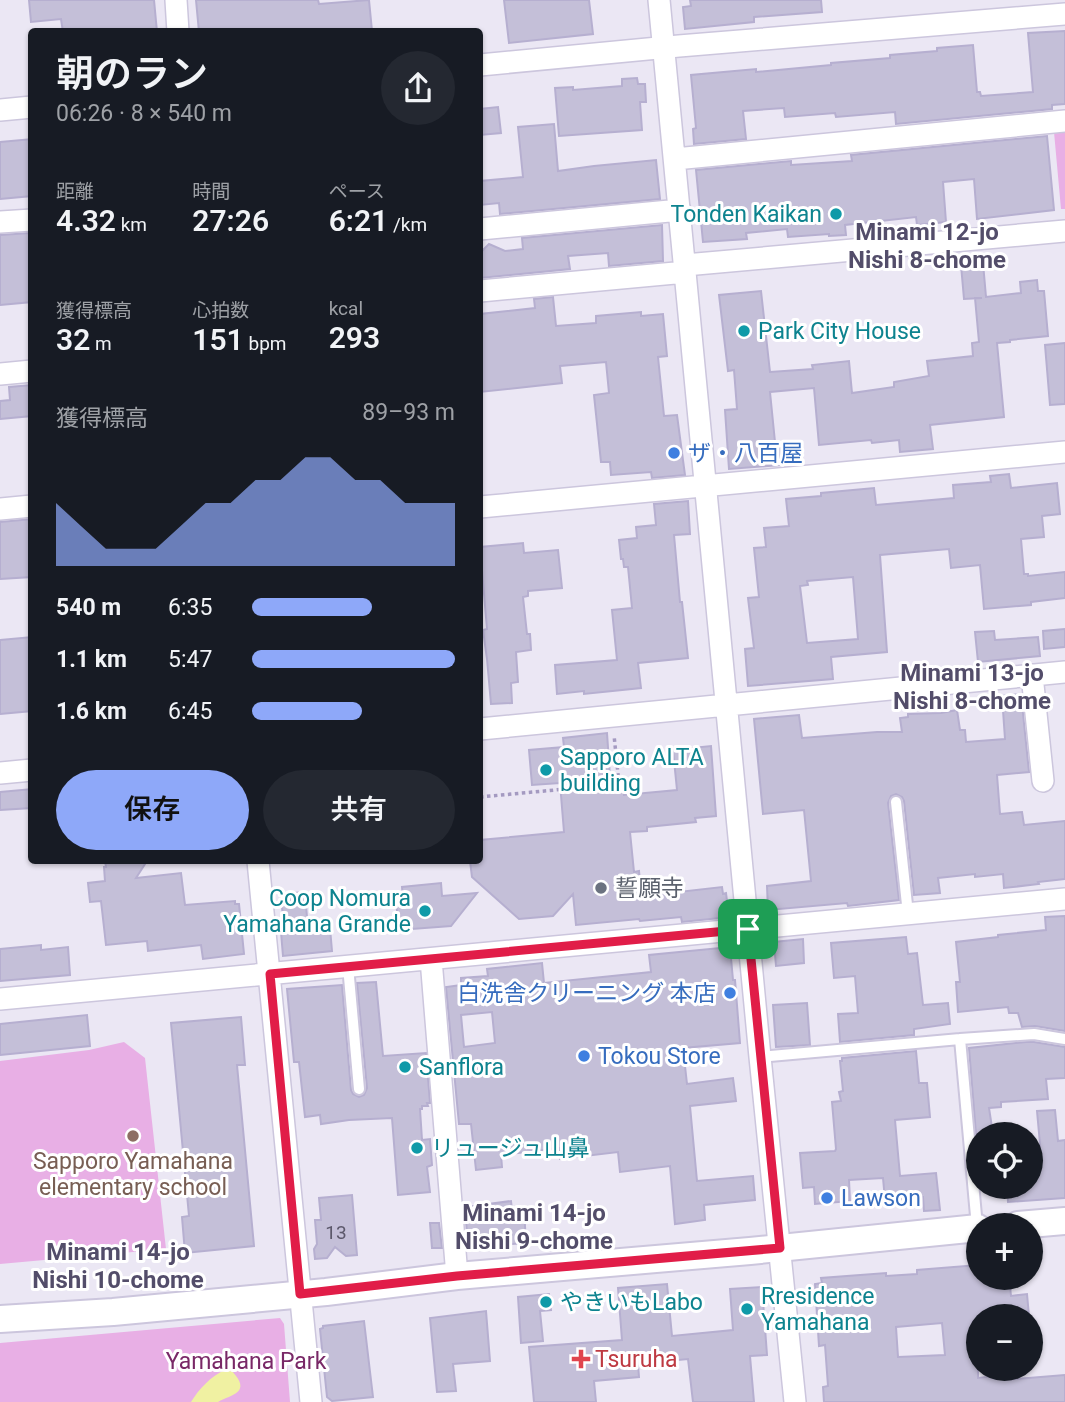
<!DOCTYPE html>
<html lang="ja">
<meta charset="utf-8">
<style>
body{margin:0;font-family:Roboto,"Noto Sans JP",sans-serif;background:#242831;color:#f1f3f6;height:100vh;display:flex;flex-direction:column;font-size:26px;white-space:nowrap}
*{box-sizing:border-box;margin:0}
p{font-size:23px;color:#9ea1a6}
.icon{flex:none;width:38px;height:38px;fill:none;stroke:currentColor;stroke-width:2;stroke-linecap:round;stroke-linejoin:round}
.map{position:relative;flex:1;overflow:hidden}
.sheet{position:absolute;left:28px;top:28px;width:455px;height:836px;display:flex;flex-direction:column;background:#171b24;border-radius:7px;box-shadow:0 2px 5px #0004}
.sheet>*{flex:none}
.tools{position:absolute;left:966px;top:1122px;display:grid;gap:14px}
.tools a{display:grid;place-items:center;width:77px;height:77px;border-radius:50%;background:#171b24;box-shadow:0 2px 5px #0004;font-size:35px}
.pin{position:absolute;display:grid;place-items:center;width:60px;height:60px;color:#fff;margin:-30px;border-radius:14px;box-shadow:0 4px 10px #0006}
.round{display:grid;place-items:center;flex:none;width:74px;height:74px;border-radius:37px;background:#242831}
.overview{display:flex;align-items:center;justify-content:space-between;height:119px;padding:0 28px}
h1{font-size:38px;font-weight:600;line-height:52px}
.stats{display:grid;grid-template-columns:repeat(3,1fr);gap:10px;height:119px;padding:7px 28px}
.stats div{display:grid;align-content:center}
.stats b{font-size:30px;font-weight:600}
.stats small{font-size:19px;font-weight:400}
.stats p{font-size:19px}
.chart{height:196px;padding:14px 28px}
.chart p{display:flex;justify-content:space-between}
.chart svg{width:100%;height:126px;margin-top:7px;fill:#8ea8f9;opacity:.7}
.cta{display:flex;gap:14px;margin-top:auto;padding:14px 28px}
.cta a{flex:1;height:80px;border-radius:42px;background:#8ea8f9;color:#111;font-size:28px;font-weight:600;line-height:80px;text-align:center}
.cta a+a{background:#242831;color:#f1f3f6}
ul{padding:0 28px;list-style:none;font-size:23px}
li{display:grid;grid-template-columns:112px 84px 1fr;align-items:center;height:52px}
li i{height:18px;border-radius:9px;background:#8ea8f9}
.map>svg:first-child{display:block}
.green{fill:#e8afe5}
.water{fill:#f0f1a2}
.building{fill:#c4bfd8;stroke:#b6afd0;stroke-width:2;fill-rule:evenodd}
.lines{fill:none;stroke-linecap:round;stroke-linejoin:round}
.service-casing{stroke:#ccc6dd;stroke-width:14}
.minor-casing{stroke:#ccc6dd;stroke-width:24}
.tertiary-casing{stroke:#ccc6dd;stroke-width:30}
.path{stroke:#a49ac1;stroke-width:3.5;stroke-dasharray:3.5 3.5;stroke-linecap:butt}
.service{stroke:#fff;stroke-width:10}
.minor{stroke:#fff;stroke-width:21}
.tertiary{stroke:#fff;stroke-width:26}
.route-casing{stroke:#fff;stroke-width:14}
.route{stroke:#e11d48;stroke-width:9}
.culture-dot{fill:#0f9aa8;stroke:#fff;stroke-width:2.5}
.shop-dot{fill:#3f7fe0;stroke:#fff;stroke-width:2.5}
.worship-dot{fill:#6b7280;stroke:#fff;stroke-width:2.5}
.education-dot{fill:#8d6e63;stroke:#fff;stroke-width:2.5}
.health-dot{fill:#e0444e;stroke:#fff;stroke-width:2.5}
.labels{text-anchor:middle;stroke-width:6;stroke-linejoin:round;paint-order:stroke}
.number-label{font-size:19px;fill:#5c586b}
.culture-label{font-size:23px;fill:#0d838f;stroke:#fff;text-anchor:start}
.shop-label{font-size:23px;fill:#366cbe;stroke:#fff;text-anchor:start}
.worship-label{font-size:23px;fill:#5b616d;stroke:#fff;text-anchor:start}
.education-label{font-size:23px;fill:#785e54;stroke:#fff}
.health-label{font-size:23px;fill:#be3a42;stroke:#fff;text-anchor:start}
.park-label{font-size:23px;fill:#792867;stroke:#fff}
.neighbourhood-label{font-size:24px;font-weight:bold;fill:#534d6a;stroke:#fff}
</style>
<div class="map">
<svg width="1065" height="1402" viewBox="0 0 1065 1402">
<rect width="100%" height="100%" fill="#ebe7f4"/>
<path class="green" d="M1065,131V209H1061L1054,132Z
M124,1042L145,1058L166,1249L0,1264V1061L89,1050Z
M280,1318L284,1324L290,1402H0V1343Z"/>
<path class="water" d="M225,1370L232,1371C252,1393 232,1394 218,1402H191C199,1389 211,1376 225,1370Z"/>
<path class="building" d="M29,0H154L157,32H63L61,19L31,22Z
M196,0H318L319,4L369,0L372,31L199,32Z
M504,0H589L593,34L509,43Z
M690,0H821L822,12L754,17V22L685,29L683,7L691,6Z
M1065,31V104L1052,105V109L896,124L895,112L836,117L835,113L785,117L784,108L743,111L746,139L694,144L693,129L696,128L691,75L756,69V72L831,65V63L890,58V55L937,51V48L973,45L977,92H980L981,96L1033,92L1028,33Z
M637,78L638,84H645L646,102H640L642,130L559,136L555,88L573,87V90L622,86V79Z
M498,107L501,133L480,135V109Z
M554,124L558,171L594,166L656,160L660,199L500,214L499,203L480,205V181L523,177L518,127Z
M1047,136L1054,210L977,219L974,179L943,182L946,222L917,225L916,217L845,225L846,235L829,236V234L788,237L787,229L746,233L747,239L703,242L696,170L791,161V165L852,161L851,155Z
M32,139V196L0,199V142Z
M662,225L663,261L609,266L608,253L568,256L570,269L480,278V253L489,244L505,251L523,249L522,238Z
M30,233L32,253V302L0,305V235Z
M983,263L986,297L1021,293L1020,282L1037,280L1038,291H1044L1048,336L1010,340V342L997,343L1004,417L930,425L933,449L900,452L899,440L872,443L871,440L819,445L814,388L770,392L775,442L790,441L792,464L729,469L725,410L737,409L734,370L728,371L719,295L761,291L770,372L813,369L812,365L849,361L852,393L894,387V382L929,376L927,361L973,356L972,343L979,342L975,298H982L964,299L961,265Z
M553,297L556,326L596,323V316L641,312V316L663,314L667,356L658,357L664,416L677,415L685,475L652,478L651,472L611,475L610,462H601L594,395L609,393L606,362L560,366L562,383L480,392V314L535,308L534,299Z
M1065,343V404L1050,405L1045,345Z
M32,385V416L0,419V401L10,400L9,387Z
M1009,474L1011,488L1057,483L1060,514L1042,516L1044,537L1021,539L1024,574H1028V576L1065,572V598L1031,602V605L984,609L980,565L951,568L949,549L880,555L887,652L831,657L833,679L748,686L745,649L754,648L748,598L759,597L754,548L766,547L764,528L789,526L786,499L821,496V493L874,488L876,505L954,498L953,485L991,482L990,476ZM853,577L858,639L807,643L800,586L808,585L807,581Z
M688,501L690,534L674,535L680,602H682L688,658L638,663L641,688L584,694V691L557,694L555,665L617,660L612,610L632,608L628,567H624L623,559H621L619,540L637,538L636,527L656,525L654,504Z
M32,519V577L0,579V522Z
M523,543L524,553L558,550L562,588L528,591V596L523,597L527,634H530L531,650L516,652L518,682L511,683L512,703L491,704L487,659L483,630L487,629L480,547Z
M1065,629V647L1044,649L1043,631Z
M994,631L995,640L1038,637L1040,656L978,662L975,632Z
M32,637V711L0,714V640Z
M1021,694L1029,772L997,775L1000,814L1022,812L1024,825L1065,821V879L1038,882L1039,884L1004,888L1003,874L975,877V874L938,878L940,893L914,895L904,801L902,797L896,794L891,796L888,803L899,900L848,906L847,903L768,910L767,886L811,881L804,810L763,814L754,719L799,715L802,738L877,732H902L900,718L908,717V714L941,713L957,710L960,730H965L966,742L1005,739L1002,696Z
M607,733L611,791L624,790V795L677,790L673,750L711,746L716,816L695,818L696,822L647,827V831L630,832L634,872L639,871L641,892L669,889L670,893L722,887L723,894L726,893L729,917L682,922L681,917L640,921L639,919L576,925L573,894L553,916L519,919L472,877L470,861H480V840L564,832L560,783L532,785L529,750L564,747L563,738Z
M32,789V808L0,810V792Z
M105,861H147L136,878L181,873L185,905L235,901V904H239L244,954L203,959L201,945L148,951L147,941L106,945L101,901L90,902L88,883L105,881L104,867H106Z
M441,883L442,896L477,893L451,926L399,930L396,901L403,900L402,887Z
M305,892L308,930L330,928L332,951L283,956L281,932H284L281,894Z
M1065,916V1031L1035,1026L1022,1027L1018,1013H1009L1008,1007L958,1012L956,982H960L956,942L998,937V935L1046,930L1045,917Z
M906,937L908,954L917,953L923,1005L948,1003L950,1024L914,1029V1035L840,1042L838,1014L858,1013L855,976L834,978L831,943Z
M803,939L804,963L776,966L774,942Z
M41,945V950L68,947L70,975L0,981V949Z
M730,947L733,980H735L740,1043L683,1048L687,1084L733,1078L736,1101L690,1106L697,1181L753,1176L755,1200L704,1205L705,1220L675,1224L670,1166L620,1172L618,1152L560,1159L559,1148L501,1155L502,1167L476,1170L471,1124H459L446,987L461,985V978L488,976L487,969L542,963L544,983L651,972L649,955ZM492,1012L495,1043L464,1047L461,1015Z
M376,982L383,1056L426,1053L430,1103H427L428,1106H422V1109H420L422,1140L430,1139L432,1165L427,1167L430,1192L398,1195L392,1118L349,1120L321,1124L320,1115L305,1117L299,1062H294L287,989L342,985L351,1090L353,1094L359,1097L364,1095L367,1088L357,983Z
M807,1003L810,1045L776,1047L773,1005Z
M87,1015L90,1046L0,1055V1024Z
M241,1017L245,1065H237L254,1246L185,1253L182,1217L189,1216L171,1023Z
M1026,1042H1034L1065,1047V1078L1046,1079L1048,1099L1001,1102V1107L989,1108L993,1134H976L969,1048Z
M916,1051L919,1083H927L930,1117L895,1120L900,1176L936,1173L940,1210L924,1211L923,1197L885,1200L883,1178L849,1180L850,1201L815,1204L814,1187L803,1188L800,1153L835,1151L836,1149L832,1102L841,1101L839,1092L843,1091L840,1061H842V1058Z
M1055,1110L1058,1141L1065,1140V1198L1008,1202L1007,1186H1031V1159H1038L1040,1144L1037,1111Z
M352,1195L357,1255L346,1256L335,1247L327,1258L315,1259L314,1249L317,1244L315,1220H321L319,1198Z
M511,1201L512,1210L524,1209L526,1243L468,1247L465,1207Z
M430,1223H439L442,1248H432Z
M978,1265V1278H1002L1003,1286H1010L1011,1296L1027,1294L1029,1316H978V1378L1004,1375V1380L1065,1375V1402H824L823,1387L828,1386L825,1345L819,1346L815,1284L822,1283L821,1278L886,1273V1276L917,1274V1270ZM942,1323L945,1355L898,1357L896,1327Z
M667,1284L672,1336L733,1330L730,1289L762,1287L767,1355L750,1356L754,1402H693L688,1359L638,1364L639,1377L594,1381L596,1402H534L529,1347L622,1340L618,1288Z
M549,1294L551,1310L540,1311L543,1341L521,1343L518,1297Z
M486,1311L490,1361L453,1364L456,1391L437,1392L430,1318Z
M364,1321L373,1397L332,1401L327,1397L320,1329L323,1328V1326Z"/>
<g class="lines">
<g class="service-casing">
<path id="service" d="M896,802L908,914
M348,966L359,1089
M960,1039L977,1227
M760,1057L960,1039L1034,1034L1065,1039"/>
</g>
<g class="minor-casing">
<path id="minor" d="M176,0L178,32
M659,0L760,1057L795,1402
M480,65L679,46L1065,14
M0,110L32,107
M675,159L1065,121
M0,222L32,220
M480,229L680,210
M685,265L1065,231
M480,291L686,272
M0,374L32,371
M480,507L1065,452
M0,509L32,506
M1032,675L1043,781
M480,729L1065,672
M0,773L32,770
M258,861L311,1402
M431,959L457,1276
M0,999L1065,899"/>
</g>
<g class="tertiary-casing">
<path id="tertiary" d="M1018,1225L1065,1221
M0,1319L113,1312L326,1292L457,1276L750,1251L978,1228"/>
</g>
<path class="path" d="M480,797L619,784L614,735"/>
<use href="#service" class="service"/>
<use href="#minor" class="minor"/>
<use href="#tertiary" class="tertiary"/>
</g>
<g class="lines">
<g class="route-casing">
<path id="route" d="M748,929L780,1248L457,1276L300,1294L270,974Z"/>
</g>
<use href="#route" class="route"/>
</g>
<g class="culture-dot">
<circle cx="836" cy="214" r="7"/>
<circle cx="744" cy="331" r="7"/>
<circle cx="546" cy="770" r="7"/>
<circle cx="425" cy="911" r="7"/>
<circle cx="405" cy="1067" r="7"/>
<circle cx="417" cy="1148" r="7"/>
<circle cx="546" cy="1302" r="7"/>
<circle cx="747" cy="1309" r="7"/>
</g>
<g class="shop-dot">
<circle cx="674" cy="453" r="7"/>
<circle cx="730" cy="993" r="7"/>
<circle cx="584" cy="1056" r="7"/>
<circle cx="827" cy="1198" r="7"/>
</g>
<circle class="worship-dot" cx="601" cy="888" r="7"/>
<circle class="education-dot" cx="133" cy="1136" r="7"/>
<path class="health-dot" d="M577.5 1348.5h7v7h7v7h-7v7h-7v-7h-7v-7h7z"/>
<g class="labels">
<g class="number-label">
<text x="336" y="1239">13</text>
</g>
<g class="culture-label">
<text x="822" y="222" text-anchor="end">Tonden Kaikan</text>
<text x="758" y="339">Park City House</text>
<text x="560" y="765">Sapporo ALTA<tspan x="560" dy="26">building</tspan></text>
<text x="411" y="906" text-anchor="end">Coop Nomura<tspan x="411" dy="26">Yamahana Grande</tspan></text>
<text x="419" y="1075">Sanflora</text>
<text x="431" y="1156">リュージュ山鼻</text>
<text x="761" y="1304">Rresidence<tspan x="761" dy="26">Yamahana</tspan></text>
<text x="560" y="1310">やきいもLabo</text>
</g>
<g class="shop-label">
<text x="688" y="461">ザ・八百屋</text>
<text x="716" y="1001" text-anchor="end">白洗舎クリーニング 本店</text>
<text x="598" y="1064">Tokou Store</text>
<text x="841" y="1206">Lawson</text>
</g>
<g class="worship-label">
<text x="615" y="896">誓願寺</text>
</g>
<g class="education-label">
<text x="133" y="1169">Sapporo Yamahana<tspan x="133" dy="26">elementary school</tspan></text>
</g>
<g class="health-label">
<text x="595" y="1367">Tsuruha</text>
</g>
<g class="park-label">
<text x="246" y="1369">Yamahana Park</text>
</g>
<g class="neighbourhood-label">
<text x="927" y="240">Minami 12-jo<tspan x="927" dy="28">Nishi 8-chome</tspan></text>
<text x="972" y="681">Minami 13-jo<tspan x="972" dy="28">Nishi 8-chome</tspan></text>
<text x="534" y="1221">Minami 14-jo<tspan x="534" dy="28">Nishi 9-chome</tspan></text>
<text x="118" y="1260">Minami 14-jo<tspan x="118" dy="28">Nishi 10-chome</tspan></text>
</g>
</g>
</svg>
<div class="tools">
<a><svg class="icon" aria-label="locate" viewBox="0 0 24 24"><circle cx="12" cy="12" r="6"/><path d="M12 2v4M12 18v4M2 12h4M18 12h4"/></svg></a>
<a>+</a>
<a>−</a>
</div>
<div class="pin" style="left:748px;top:929px;background:#1e9e55"><svg class="icon" aria-label="arrive" viewBox="0 0 24 24"><path d="M6 21V4h12l-3 4 3 4H6"/></svg></div>
<section class="sheet">
<div class="overview"><div><h1>朝のラン</h1><p>06:26 · 8 × 540 m</p></div><a class="round"><svg class="icon" aria-label="share" viewBox="0 0 24 24"><path d="M12 15V3M7 8l5-5 5 5M5 13v7h14v-7"/></svg></a></div>
<div class="stats">
<div><p>距離</p><b>4.32<small> km</small></b></div>
<div><p>時間</p><b>27:26</b></div>
<div><p>ペース</p><b>6:21<small> /km</small></b></div>
</div>
<div class="stats">
<div><p>獲得標高</p><b>32<small> m</small></b></div>
<div><p>心拍数</p><b>151<small> bpm</small></b></div>
<div><p>kcal</p><b>293</b></div>
</div>
<div class="chart"><p><span>獲得標高</span>89–93 m</p>
<svg viewBox="0 0 160 44" preserveAspectRatio="none"><path d="M0 44V22L10 30L20 38L30 38L40 38L50 30L60 22L70 22L80 14L90 14L100 6L110 6L120 14L130 14L140 22L150 22L160 22V44z"/></svg>
</div>
<ul>
<li><b>540 m</b>6:35<i style="width:59%"></i></li>
<li><b>1.1 km</b>5:47<i style="width:100%"></i></li>
<li><b>1.6 km</b>6:45<i style="width:54%"></i></li>
</ul>
<div class="cta"><a>保存</a><a>共有</a></div>
</section>
</div>
